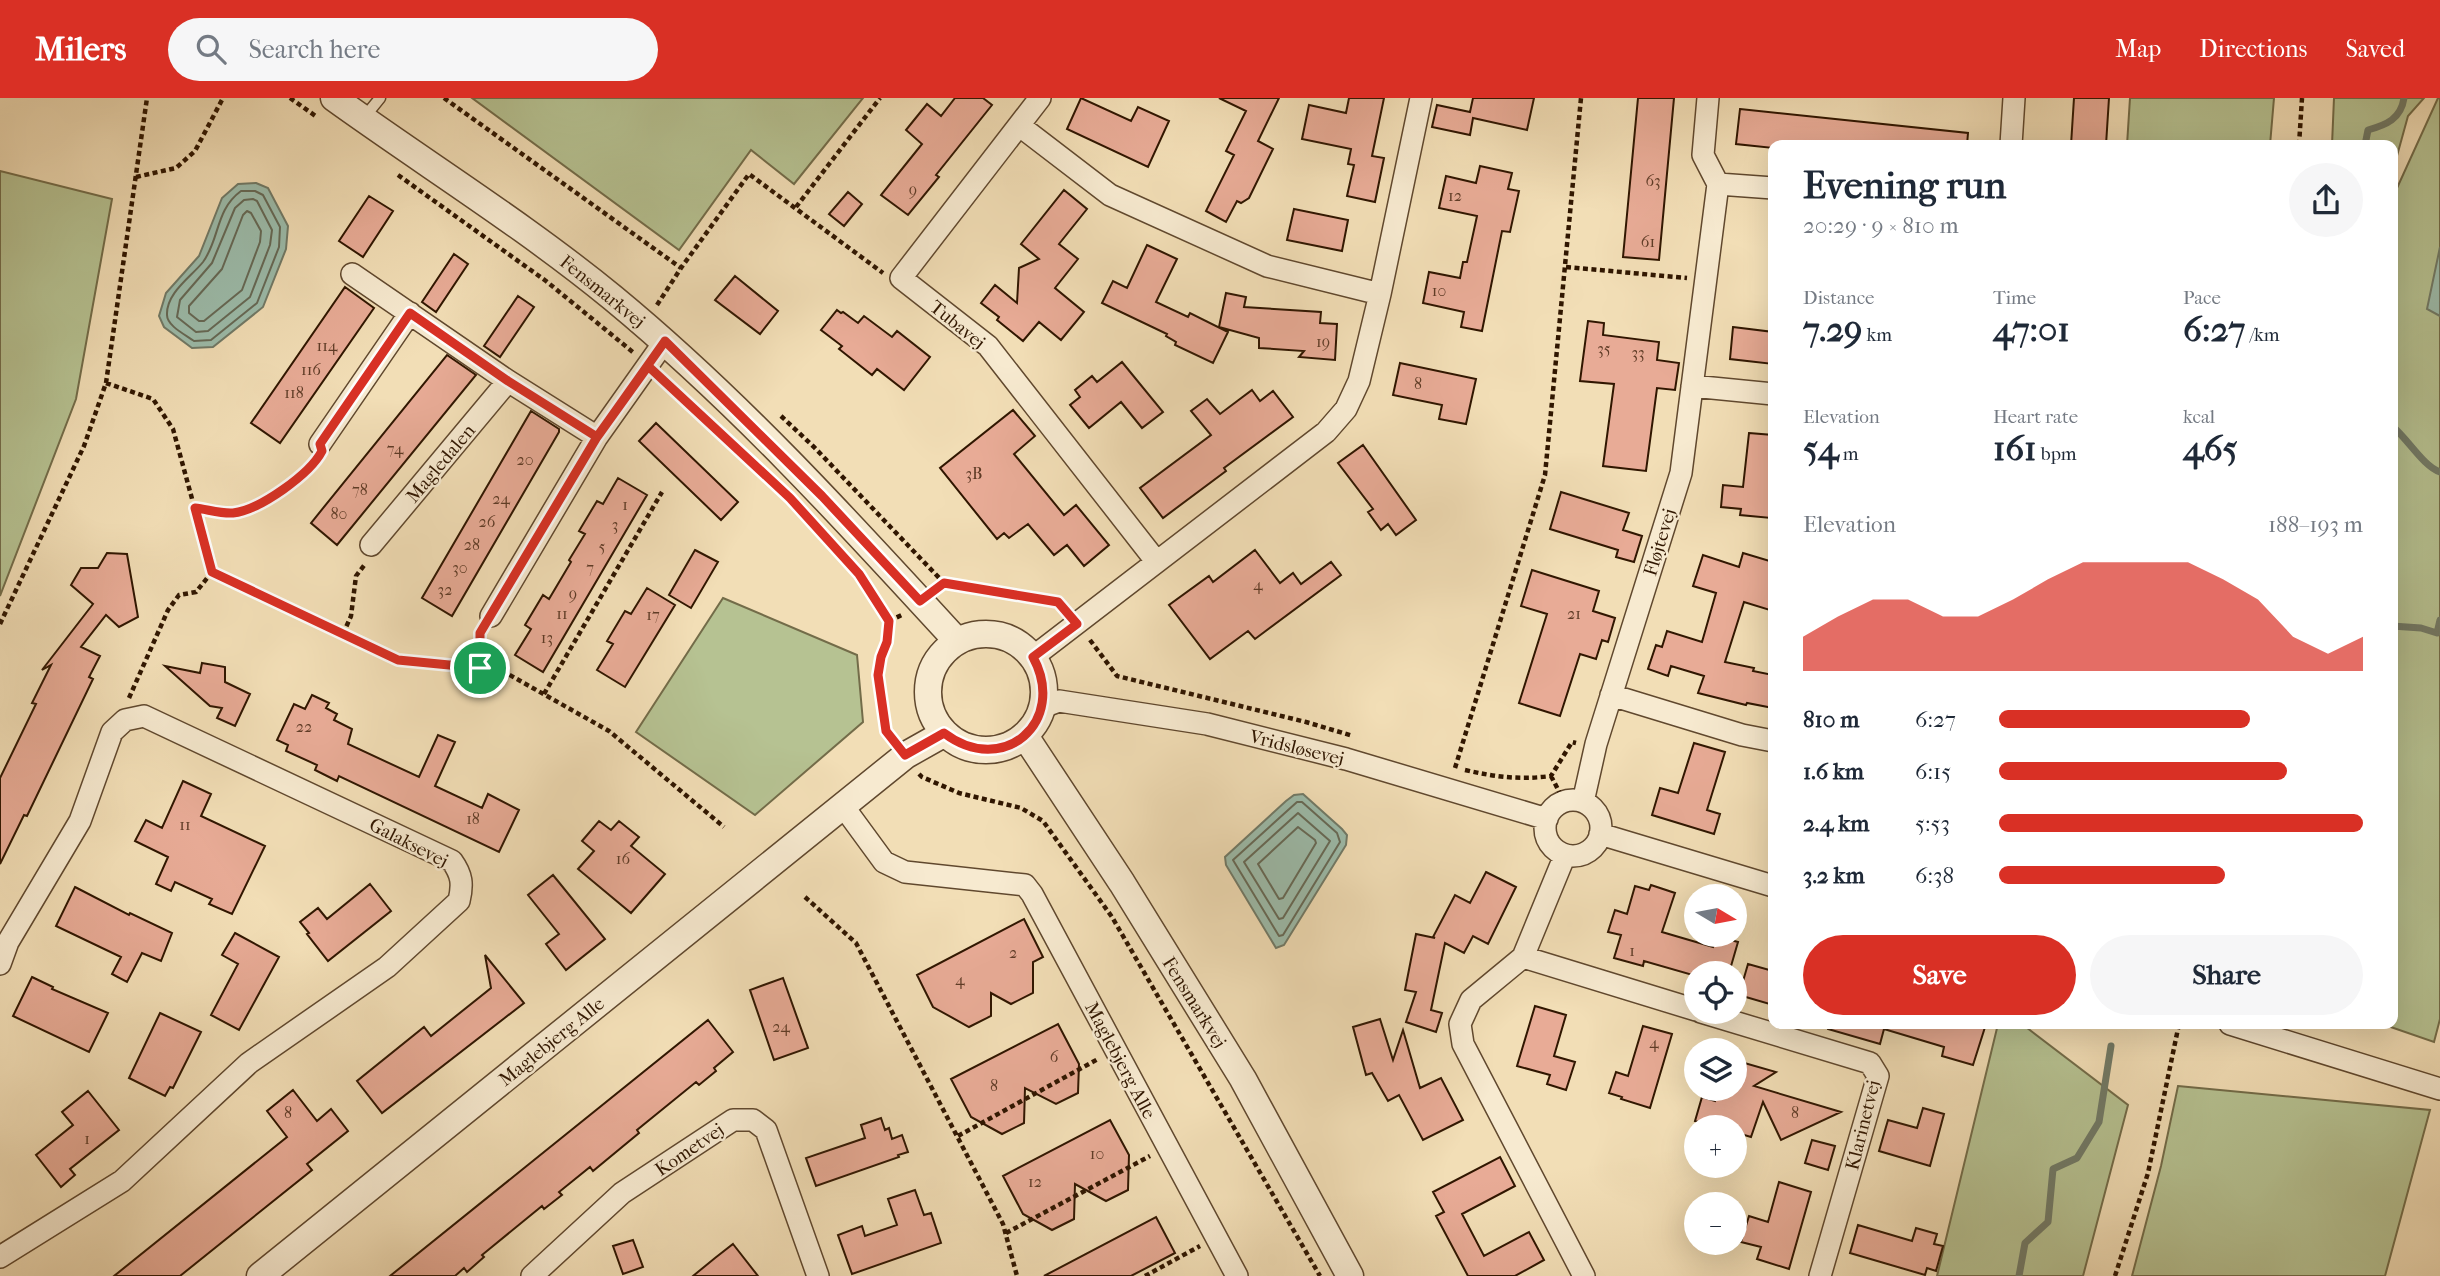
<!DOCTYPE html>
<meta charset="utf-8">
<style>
body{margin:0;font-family:"IM FELL French Canon",serif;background:#f6f6f7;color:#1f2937;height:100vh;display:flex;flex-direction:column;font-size:26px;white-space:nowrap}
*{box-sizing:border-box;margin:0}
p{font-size:23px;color:#747a83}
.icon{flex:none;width:38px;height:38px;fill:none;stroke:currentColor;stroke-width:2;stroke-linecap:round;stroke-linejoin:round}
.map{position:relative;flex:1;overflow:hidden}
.side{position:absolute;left:1768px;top:42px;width:630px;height:889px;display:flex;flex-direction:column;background:#fff;border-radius:14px;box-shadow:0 7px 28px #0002}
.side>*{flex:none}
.needle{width:46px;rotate:100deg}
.tools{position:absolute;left:1684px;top:786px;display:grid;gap:14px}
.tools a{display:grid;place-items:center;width:63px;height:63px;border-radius:50%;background:#fff;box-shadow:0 7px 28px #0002;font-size:35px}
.pin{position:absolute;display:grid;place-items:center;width:60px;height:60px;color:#fff;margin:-30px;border:4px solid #fff;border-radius:50%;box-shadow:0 2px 7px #0007}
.round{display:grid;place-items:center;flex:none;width:74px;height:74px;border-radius:37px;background:#f6f6f7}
.headline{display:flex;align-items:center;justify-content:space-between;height:119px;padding:0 35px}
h1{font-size:38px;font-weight:800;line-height:52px}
.stats{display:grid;grid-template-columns:repeat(3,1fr);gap:10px;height:119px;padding:7px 35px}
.stats div{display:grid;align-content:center}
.stats b{font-size:35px;font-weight:800}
.stats small{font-size:19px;font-weight:400}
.stats p{font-size:19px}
.chart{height:196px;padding:14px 35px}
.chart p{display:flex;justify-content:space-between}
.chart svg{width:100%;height:126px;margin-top:7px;fill:#d93025;opacity:.7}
.cta{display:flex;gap:14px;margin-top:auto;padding:14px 35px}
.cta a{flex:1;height:80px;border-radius:42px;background:#d93025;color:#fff;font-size:28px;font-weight:800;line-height:80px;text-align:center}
.cta a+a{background:#f6f6f7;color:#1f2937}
ul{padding:0 35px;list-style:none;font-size:23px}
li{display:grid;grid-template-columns:112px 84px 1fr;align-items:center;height:52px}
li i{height:18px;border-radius:9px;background:#d93025}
header{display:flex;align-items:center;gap:42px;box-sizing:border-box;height:98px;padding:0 35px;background:#d93025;color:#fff}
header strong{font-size:33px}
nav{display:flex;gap:38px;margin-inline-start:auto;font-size:24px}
.search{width:490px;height:63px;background:#f6f6f7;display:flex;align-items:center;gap:18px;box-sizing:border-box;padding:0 24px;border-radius:38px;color:#747a83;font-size:26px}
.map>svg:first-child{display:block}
.green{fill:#b6c292;stroke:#736c49;stroke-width:2}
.water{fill:#9cbcab;stroke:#717a67;stroke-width:2}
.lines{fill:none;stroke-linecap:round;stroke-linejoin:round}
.shore{stroke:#666956;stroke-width:2}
.stream{stroke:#717a67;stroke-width:7}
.building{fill:#e8ab96;stroke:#301600;stroke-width:2}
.service-casing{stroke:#60482e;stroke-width:13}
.minor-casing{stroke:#60482e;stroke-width:24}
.tertiary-casing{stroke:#60482e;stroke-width:29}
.path{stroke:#301600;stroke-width:4.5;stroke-dasharray:5 3.5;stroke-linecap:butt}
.service{stroke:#f7ead0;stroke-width:10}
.minor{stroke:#f7ead0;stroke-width:21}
.tertiary{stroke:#f7ead0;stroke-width:26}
.route-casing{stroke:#fff;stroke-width:14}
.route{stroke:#d93025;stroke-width:9}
.labels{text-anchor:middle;stroke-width:5;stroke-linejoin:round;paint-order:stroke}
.number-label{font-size:16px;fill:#5e3b26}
.street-label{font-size:19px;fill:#301600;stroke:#f7ead0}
</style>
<header>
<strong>Milers</strong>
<div class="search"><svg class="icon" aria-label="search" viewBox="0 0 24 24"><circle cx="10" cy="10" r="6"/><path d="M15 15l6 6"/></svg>Search here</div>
<nav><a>Map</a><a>Directions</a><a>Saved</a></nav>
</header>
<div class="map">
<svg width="2440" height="1178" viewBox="0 0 2440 1178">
<rect width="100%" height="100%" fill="#f2deb6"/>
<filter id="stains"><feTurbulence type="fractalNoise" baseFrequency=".00286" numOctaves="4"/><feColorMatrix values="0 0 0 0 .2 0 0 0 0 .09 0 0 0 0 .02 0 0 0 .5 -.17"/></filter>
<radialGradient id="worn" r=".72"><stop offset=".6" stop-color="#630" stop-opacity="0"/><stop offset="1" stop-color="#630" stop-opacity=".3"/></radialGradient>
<path class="green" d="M472,0H863L794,86L751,52L679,152Z
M2130,0H2274L2270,47H2127Z
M2334,0H2424L2408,18L2392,76V47H2332Z
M2438,0H2440V921L2434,944L2382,926H2392V101Z
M0,73L112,101L76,301L0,498Z
M723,500L857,557L863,624L755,717L636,634Z
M1998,926H2022L2128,1007L2083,1178H1937Z
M2178,988L2430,1012L2385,1178H2132L2161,1068Z"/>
<path class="water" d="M256,85L268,90L288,128L286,151L263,209L213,249L192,250L164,229L159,218L166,195L199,158L222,100L238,86Z
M2440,149V218L2427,211Z
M1303,696L1342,731L1347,737L1346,747L1284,847L1276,850L1226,767L1225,759L1286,703L1294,697Z"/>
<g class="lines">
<path class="shore" d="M241,93H255L263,97L280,129L279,149L257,205L211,242L194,243C186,237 167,228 167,217C166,195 191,179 203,164C220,141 215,112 241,93Z
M253,101L257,103L272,132L270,147L250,199L208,233L196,234L177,219L180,202L212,165L235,110L244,102Z
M247,113L251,115L261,133L260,144L242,192L204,223H199L189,215V208L222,171L243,117Z
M1297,704H1302L1337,735L1340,744L1283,837L1279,838L1233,762Z
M1298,715L1330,743L1283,820L1279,821L1244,764Z
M1298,729L1315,742L1316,745L1283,800L1279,801L1258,766Z"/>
<path class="stream" d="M2365,47L2368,32C2386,27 2401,21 2404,0
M2392,328C2408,341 2423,368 2440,374
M2392,528L2421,530L2437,535L2440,522
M2019,1178L2025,1145L2048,1124L2053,1071L2077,1060L2099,1024L2111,948"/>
</g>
<path class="building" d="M955,0H983L992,7L936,77L939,79L908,117L881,97L922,46L906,32L927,6L941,18Z
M1081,0L1131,23L1138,9L1169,23L1148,69L1067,31Z
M1219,0H1279L1258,43L1273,51L1249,100L1241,105L1237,103L1226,124L1206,113L1234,57L1226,53L1246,13Z
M1349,0H1384L1372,58L1384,60L1375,104L1347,98L1354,67L1348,66L1351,51L1302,41L1309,7L1346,15Z
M1473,0H1534L1527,32L1473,20L1470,37L1432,29L1437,7L1470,14Z
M1638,0H1674L1659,162L1623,159Z
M2074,0H2109L2106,47H2071Z
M1740,11L1968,35L1967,47H1773V50L1736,46Z
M1480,68L1512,75L1508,91L1519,93L1510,134L1502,133L1482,233L1461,229L1464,214L1423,205L1429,174L1460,180L1463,164H1467L1477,118L1439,110L1446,78L1476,85Z
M1064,92L1087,111L1059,146L1078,161L1055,190L1084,214L1061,242L1039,224L1023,243L997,222L999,219L981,205L995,187L1017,205L1019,170L1039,161L1021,146Z
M848,94L862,106L844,128L829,116Z
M369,98L393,113L363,159L339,143Z
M1294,111L1348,122L1342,153L1287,142Z
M1147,147L1177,161L1156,204L1188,219L1190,215L1228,234L1213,265L1175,247L1176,244L1166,238L1167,236L1102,205L1113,183L1127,190Z
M454,156L468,166L436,214L422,204Z
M735,178L778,213L760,236L715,202Z
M345,189L374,210L280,345L251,325Z
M1226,195L1246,199L1244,209L1321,214L1320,225L1337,226L1335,262L1299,259L1304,253L1259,250V240L1219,229Z
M518,198L534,209L500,259L484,248Z
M837,212L841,215L843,214L858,225L864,218L892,239L897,233L930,259L904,292L877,271L872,277L839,251L842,248L821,232Z
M1588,223L1604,225L1603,237L1659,244L1657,262L1679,265L1675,292L1657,290L1646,373L1603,368L1614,286L1580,283Z
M1733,229L1773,234V266L1730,261Z
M447,257L476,277L337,447L311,425Z
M1122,264L1163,314L1142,330L1121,304L1089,330L1070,307L1080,299L1075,292L1092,278L1097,284Z
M1400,265L1476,281L1466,326L1439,321L1442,307L1393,297Z
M1252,292L1260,303L1273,293L1293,319L1224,370L1226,373L1163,420L1140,390L1211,337L1191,313L1207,301L1220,316Z
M1013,312L1035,338L1014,356L1064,417L1076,407L1109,447L1084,468L1067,447L1054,457L1028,426L1009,440L1004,435L997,441L940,370Z
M531,313L559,331V334L452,518L422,500Z
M656,325L738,404L721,422L639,343Z
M1749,335L1773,337L1771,420L1740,417L1741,411L1721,409L1723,387L1743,389Z
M1363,347L1416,422L1396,437L1388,426L1381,432L1368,414L1373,411L1338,365Z
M618,380L647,397L543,574L515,557L531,531L525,527L543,497L549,501L571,464L569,462L585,436L579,433L597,403L603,406Z
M1561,394L1629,415L1623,432L1642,438L1634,464L1616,459L1618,452L1550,431Z
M695,452L718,464L691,510L669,497Z
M1255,452L1280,485L1293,475L1301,486L1331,464L1341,477L1255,541L1248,533L1210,561L1169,507L1209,478L1213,484Z
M107,455L127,456L138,519L119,529L106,517L81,549L100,558L89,579L93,581L27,718L24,717L0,766V680L36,606L32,605L51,567L42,572L93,506L71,487L81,470H98Z
M1743,455L1773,464V513L1744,504L1725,564L1754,570L1753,573L1773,577V610L1747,605L1746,607L1698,595L1704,578L1671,568L1668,578L1648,571L1656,547L1662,549L1667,533L1702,544L1716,495L1693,488L1703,457L1739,469Z
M1532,472L1599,493L1593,513L1615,520L1608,544L1602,542L1596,561L1580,556L1560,618L1519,605L1547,516L1521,508Z
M647,490L675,507L625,589L597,572L613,546L607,543L625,513L631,516Z
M202,565L225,569V584L250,596L235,628L217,620L222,610L210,608L165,568L200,575Z
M312,597L329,605L326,610L337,616L334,622L352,631L348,646L419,679L438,637L455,644L435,688L482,710L488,696L519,712L499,754L339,678L337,683L315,672L317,667L286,653L288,647L277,642L294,606L305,611Z
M1694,645L1725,654L1707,712L1720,716L1714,736L1652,717L1660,690L1678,695Z
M183,683L211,696L201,718L265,748L232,816L209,806L212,801L175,784L171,793L156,786L168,759L135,743L146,722L162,730Z
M599,723L611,732L619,723L639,739L631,748L665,776L631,815L578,771L594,753L582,743Z
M1486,774L1516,789L1488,846L1473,838L1464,855L1445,845L1431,912L1442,915L1436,934L1406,924L1416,894L1405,892L1416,836L1435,840L1433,839L1455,797L1470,805Z
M553,777L605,841L566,872L546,846L559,836L528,797Z
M370,786L391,813L328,863L307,836L309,835L300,824L318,810L327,821Z
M1651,787L1675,795L1662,834L1713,849L1716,838L1738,844L1729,875H1696V878L1644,863L1643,868L1614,860L1621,837L1608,834L1615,812L1627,816L1635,788L1649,792Z
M75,789L129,817L130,815L172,835L161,863L142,855L127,884L112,876L121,859L56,828Z
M1024,821L1043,859L1033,864V895L1011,906L991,895V918L969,929L933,909L917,877Z
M235,835L279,859L239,932L211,917L238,866L222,857Z
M485,857L524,905L382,1015L357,983L424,929L431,938L491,890Z
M1748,866L1773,873V907L1739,897Z
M32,879L53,889L52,891L108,915L89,954L13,918Z
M783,880L808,950L774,962L750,892Z
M1535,908L1566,917L1554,958L1575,964L1566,992L1547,986L1550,977L1517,968Z
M160,915L201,934L173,990L170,989L165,998L129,980Z
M1380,921L1393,962L1403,932L1420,990L1441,980L1463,1022L1423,1042L1399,997L1388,1003L1372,975L1366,977L1353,929Z
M708,922L733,954L714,970L716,973L699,987L696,984L637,1032L639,1035L593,1073L590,1069L559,1094L562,1097L544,1111L542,1108L482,1157L484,1159L467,1174L464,1170L455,1178H390Z
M1058,926L1079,966L1078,995L1056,1006L1025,990L1024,1025L1002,1036L971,1019L951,981Z
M1828,926H1986L1973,967L1942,958L1944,949L1884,931L1880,946L1828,931Z
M1643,928L1672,936L1650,1010L1621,1001L1622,999L1609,995L1616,974L1628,978Z
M1734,962L1776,974L1754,988L1841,1014L1781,1042L1763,1004L1751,1039L1734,1034V1029H1716L1695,1023L1702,999L1715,1003L1718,990H1734Z
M293,992L317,1023L331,1011L348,1033L307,1066L312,1072L180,1178H114L287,1039L267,1013Z
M88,993L119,1032L70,1071L75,1077L61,1089L36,1057L73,1027L62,1014Z
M1923,1010L1944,1016L1930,1068L1879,1053L1888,1022L1917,1030Z
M881,1020L885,1032L889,1030L892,1041L902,1037L908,1054L898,1057L899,1059L816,1088L806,1060L865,1040L861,1027Z
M1110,1022L1129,1057L1128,1092L1106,1103L1075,1086L1074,1121L1052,1132L1023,1116L1003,1078Z
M1812,1042L1835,1048L1828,1072L1805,1065Z
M1500,1059L1515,1088L1462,1116L1484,1158L1529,1134L1544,1162L1515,1178H1468L1436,1118L1444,1114L1433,1094Z
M1779,1084L1811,1094L1789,1171L1757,1161L1761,1149L1741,1144L1749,1118L1768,1124Z
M915,1092L924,1117L931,1115L941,1145L852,1176L838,1137L862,1128L865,1138L897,1127L888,1101Z
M1156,1119L1175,1155L1131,1178H1044Z
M1858,1127L1912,1143L1916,1130L1937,1136L1934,1146L1943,1148L1936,1173L1927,1170L1925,1177L1850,1155Z
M633,1142L643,1169L623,1176L613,1148Z
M733,1146L758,1178H693L715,1160Z"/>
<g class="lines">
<g class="service-casing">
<path id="service" d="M363,21L380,0"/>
</g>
<g class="minor-casing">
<path id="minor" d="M1040,0L901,180L988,248L1156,463
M1020,28L1110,97L1267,168L1380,196
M2011,47L2014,0
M1718,86L1773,90
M352,176L508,283L597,339
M1692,288L1773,296
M320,346L410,215
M371,447L508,283
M491,518L597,339L665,243
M1033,559L1326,334L1346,311L1359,283L1380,196L1421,0
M1611,597L1742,637L1773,643
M1043,609L1059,603L1207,626L1346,661L1547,721
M1545 730a28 28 0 1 1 56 0a28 28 0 1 1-56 0Z
M1583,704L1596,646L1681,375L1718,86L1703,57L1708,0
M843,708L884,764L905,774L1025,787L1032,796L1237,1178
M1600,736L1773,788
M1565,757L1523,859L1471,902L1460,926L1463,946L1584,1178
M1523,859L1696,912
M0,866L8,844L80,723L112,634L125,622L144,618L452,763C462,777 463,786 459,803L387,869L249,965L122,1083L0,1159
M1701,914L1870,965L1878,978L1820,1178
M2230,926L2440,991
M532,1178L622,1095L733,1022H753L766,1032L818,1178"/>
</g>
<g class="tertiary-casing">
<path id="tertiary" d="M334,0C427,67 524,127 613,200C738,303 848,424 957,543
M928 594a58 58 0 1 1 116 0a58 58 0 1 1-116 0Z
M1025,638L1122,785L1243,981L1350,1178
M260,1178L906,657L945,635"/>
</g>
<path class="path" d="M290,0L317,19
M444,0L681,170
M2299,47L2302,0
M398,77L546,183L634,255
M136,79L176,70L195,53L223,0
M796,109L880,0
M1566,169L1687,180
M657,207L681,170L749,76L883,175
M662,280L760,372
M106,285L153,301L173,331L212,474L398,562L479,570L508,576L609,633L724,729
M781,318L814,349L944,485
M195,410C206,411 222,416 234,415C262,411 294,384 314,364
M856,471L889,523L887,544L878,577L886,633L893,641
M939,489L944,485L1058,504L1064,511
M889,523L904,516
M0,526L84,348L106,285L147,0
M343,536L351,518L356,478L366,465
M1090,542L1117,578L1306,624L1353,638
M479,570L480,536
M544,596L662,394
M129,600L168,512L179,497L196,494L212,474
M1455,670L1545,377L1581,0
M1465,672C1495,679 1521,682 1551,678L1572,644L1576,645
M919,676L922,679L959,695L1021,710L1043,723L1112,819L1320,1178
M1551,678L1562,699
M805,799L856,845L1003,1126L1017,1178
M958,1038L1098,961
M1006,1135L1150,1058
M1145,1178L1200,1148
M2115,1178L2148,1075L2179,926"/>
<use href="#service" class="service"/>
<use href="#minor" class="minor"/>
<use href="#tertiary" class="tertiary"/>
</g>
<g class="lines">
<g class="route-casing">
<path id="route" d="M480,570L398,562L212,474L195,410C206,411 221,416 233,415C260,412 310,376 322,353L320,346L410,215L508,283L597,339L648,268L790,400L859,476L889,523L887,544L881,559L878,577L886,633L905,657L944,635C1003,680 1068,624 1033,559L1077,526L1058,504L944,485L920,503L822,398L665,243L597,339L480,535V570"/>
</g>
<use href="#route" class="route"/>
</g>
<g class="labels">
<g class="number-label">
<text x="1653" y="88">63</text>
<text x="913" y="97">9</text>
<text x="1455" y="103">12</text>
<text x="1648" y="149">61</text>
<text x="1439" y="198">10</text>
<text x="1323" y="249">19</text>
<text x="327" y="253">114</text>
<text x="1604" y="256">35</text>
<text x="1638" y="260">33</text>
<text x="311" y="277">116</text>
<text x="1418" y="291">8</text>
<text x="294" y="300">118</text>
<text x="395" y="356">74</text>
<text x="525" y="367">20</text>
<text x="974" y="381">3B</text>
<text x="360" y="397">78</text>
<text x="501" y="406">24</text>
<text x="625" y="412">1</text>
<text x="339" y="421">80</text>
<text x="487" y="429">26</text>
<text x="615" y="432">3</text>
<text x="472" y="452">28</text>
<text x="602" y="454">5</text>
<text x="460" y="475">30</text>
<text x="590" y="475">7</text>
<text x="1258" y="492">4</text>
<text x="445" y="497">32</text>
<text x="573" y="501">9</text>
<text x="562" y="521">11</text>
<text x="1574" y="521">21</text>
<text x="653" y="522">17</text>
<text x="547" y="545">13</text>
<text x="304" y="634">22</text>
<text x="473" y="726">18</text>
<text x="185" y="732">11</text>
<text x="623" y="766">16</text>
<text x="1632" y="858">1</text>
<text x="1013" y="860">2</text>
<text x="960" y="887">4</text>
<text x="781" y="934">24</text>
<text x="1654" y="950">4</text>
<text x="1054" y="964">6</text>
<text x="994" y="993">8</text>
<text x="288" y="1020">8</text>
<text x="1795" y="1020">8</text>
<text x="87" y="1046">1</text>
<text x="1097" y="1061">10</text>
<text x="1035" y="1089">12</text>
</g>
<g class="street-label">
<text transform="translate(603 193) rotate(39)" y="7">Fensmarkvej</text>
<text transform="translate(958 226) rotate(39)" y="7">Tubavej</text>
<text transform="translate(440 365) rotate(-50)" y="7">Magledalen</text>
<text transform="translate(1659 444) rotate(-73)" y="7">Fløjtevej</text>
<text transform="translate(1297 649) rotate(14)" y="7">Vridsløsevej</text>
<text transform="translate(409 744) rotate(27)" y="7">Galaksevej</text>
<text transform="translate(1195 904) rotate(58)" y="7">Fensmarkvej</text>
<text transform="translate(551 943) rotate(-39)" y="7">Maglebjerg Alle</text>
<text transform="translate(1121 962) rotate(62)" y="7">Maglebjerg Alle</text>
<text transform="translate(1862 1027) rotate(-76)" y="7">Klarinetvej</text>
<text transform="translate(689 1051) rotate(-34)" y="7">Kometvej</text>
</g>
</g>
<rect width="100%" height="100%" filter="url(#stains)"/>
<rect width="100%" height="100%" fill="url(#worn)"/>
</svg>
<div class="tools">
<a><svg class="needle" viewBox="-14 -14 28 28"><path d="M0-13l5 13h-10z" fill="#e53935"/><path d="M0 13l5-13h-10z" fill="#747a83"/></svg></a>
<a><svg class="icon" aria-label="locate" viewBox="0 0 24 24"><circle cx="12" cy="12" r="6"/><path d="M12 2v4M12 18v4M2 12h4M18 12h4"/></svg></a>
<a><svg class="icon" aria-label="layers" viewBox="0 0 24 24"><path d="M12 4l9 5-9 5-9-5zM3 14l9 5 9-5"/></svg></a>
<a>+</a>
<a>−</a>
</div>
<div class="pin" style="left:480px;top:570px;background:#1e9e55"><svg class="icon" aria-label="arrive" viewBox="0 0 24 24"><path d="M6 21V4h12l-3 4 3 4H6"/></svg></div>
<section class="side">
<div class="headline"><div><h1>Evening run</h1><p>20:29 · 9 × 810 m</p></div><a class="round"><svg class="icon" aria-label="share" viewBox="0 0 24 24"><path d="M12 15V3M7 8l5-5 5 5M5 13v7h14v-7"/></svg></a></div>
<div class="stats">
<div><p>Distance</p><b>7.29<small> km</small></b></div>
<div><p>Time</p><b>47:01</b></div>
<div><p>Pace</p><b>6:27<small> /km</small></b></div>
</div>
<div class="stats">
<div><p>Elevation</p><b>54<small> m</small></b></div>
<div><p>Heart rate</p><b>161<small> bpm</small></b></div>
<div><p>kcal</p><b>465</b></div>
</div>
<div class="chart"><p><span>Elevation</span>188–193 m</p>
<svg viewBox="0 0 160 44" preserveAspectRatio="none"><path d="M0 44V32L10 25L20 19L30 19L40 25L50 25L60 19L70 12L80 6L90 6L100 6L110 6L120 12L130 19L140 32L150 38L160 32V44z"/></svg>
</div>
<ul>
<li><b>810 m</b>6:27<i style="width:69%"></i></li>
<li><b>1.6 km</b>6:15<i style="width:79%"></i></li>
<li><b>2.4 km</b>5:53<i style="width:100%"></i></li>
<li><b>3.2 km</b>6:38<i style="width:62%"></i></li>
</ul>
<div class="cta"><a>Save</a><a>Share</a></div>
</section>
</div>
